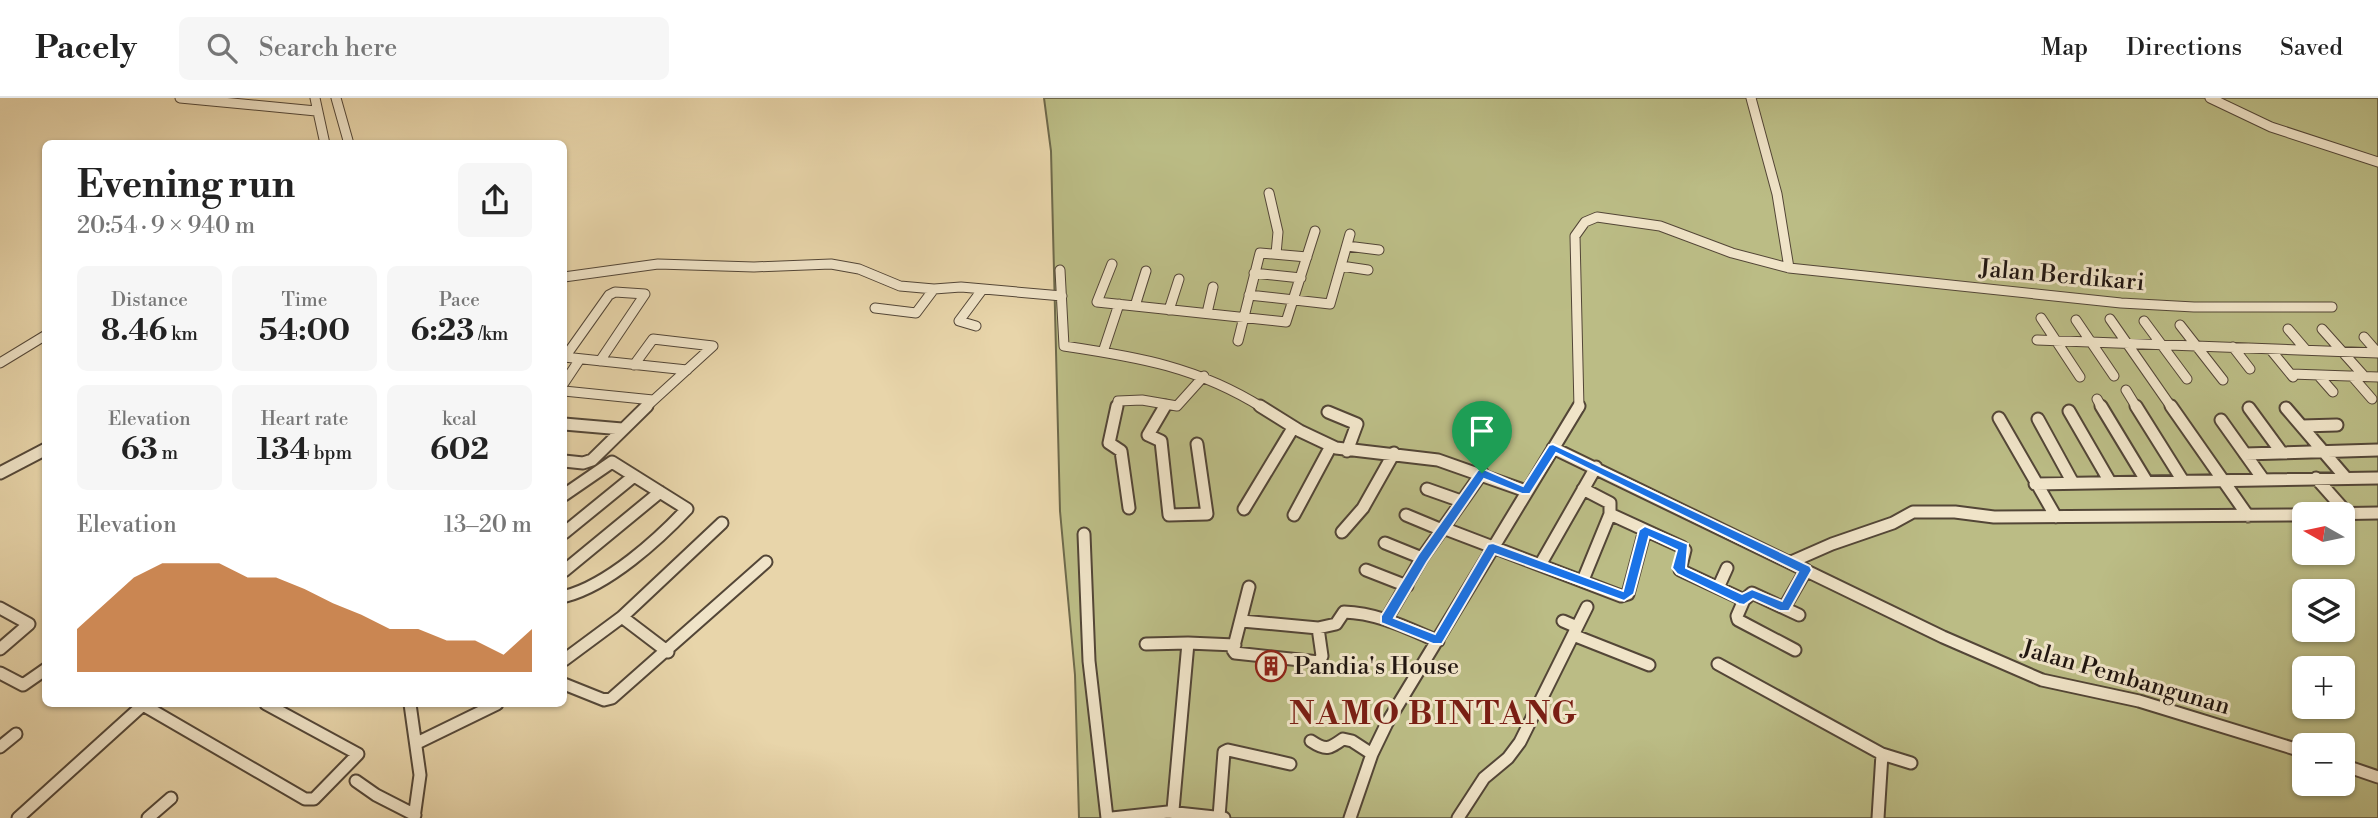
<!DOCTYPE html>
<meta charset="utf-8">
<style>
body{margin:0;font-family:"Libre Bodoni",serif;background:#f6f6f6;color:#222;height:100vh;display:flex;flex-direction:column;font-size:26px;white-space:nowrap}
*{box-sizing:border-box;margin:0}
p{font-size:23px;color:#767676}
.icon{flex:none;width:38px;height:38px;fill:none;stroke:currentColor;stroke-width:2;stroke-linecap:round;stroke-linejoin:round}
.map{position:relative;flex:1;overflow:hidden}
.details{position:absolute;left:42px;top:42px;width:525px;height:567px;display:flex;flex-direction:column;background:#fff;border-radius:10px;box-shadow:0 2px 5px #0004}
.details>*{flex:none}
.needle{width:46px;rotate:279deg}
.buttons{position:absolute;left:2292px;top:404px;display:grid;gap:14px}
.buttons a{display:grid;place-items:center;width:63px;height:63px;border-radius:10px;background:#fff;box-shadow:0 2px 5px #0004;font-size:35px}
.pin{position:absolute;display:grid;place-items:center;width:60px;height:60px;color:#fff;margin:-72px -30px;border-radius:50% 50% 50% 0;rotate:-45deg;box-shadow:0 0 7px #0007}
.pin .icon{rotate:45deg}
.round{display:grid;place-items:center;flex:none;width:74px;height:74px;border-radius:10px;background:#f6f6f6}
.summary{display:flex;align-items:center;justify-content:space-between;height:119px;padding:0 35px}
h1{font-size:38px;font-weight:800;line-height:52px}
.metrics{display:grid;grid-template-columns:repeat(3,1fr);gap:10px;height:119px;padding:7px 35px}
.metrics div{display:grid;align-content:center;border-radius:10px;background:#f6f6f6;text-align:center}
.metrics b{font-size:30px;font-weight:800}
.metrics small{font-size:19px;font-weight:400}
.metrics p{font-size:19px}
.chart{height:196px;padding:14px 35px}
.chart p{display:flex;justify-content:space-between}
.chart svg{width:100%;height:126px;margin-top:7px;fill:#b45309;opacity:.7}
header{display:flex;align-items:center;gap:42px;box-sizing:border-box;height:98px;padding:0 35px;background:#fff;border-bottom:2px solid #e0e0e0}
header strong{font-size:33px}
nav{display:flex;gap:38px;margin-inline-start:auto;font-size:24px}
.search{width:490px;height:63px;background:#f6f6f6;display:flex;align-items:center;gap:18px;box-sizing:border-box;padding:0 24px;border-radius:10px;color:#767676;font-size:26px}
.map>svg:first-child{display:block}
.green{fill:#bbbc85;stroke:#6e694b;stroke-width:2;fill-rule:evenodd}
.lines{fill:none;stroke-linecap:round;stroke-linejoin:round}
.street-far1-casing{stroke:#534637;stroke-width:11}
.street-casing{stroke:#534637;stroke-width:15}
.street-far1{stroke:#f0e4c8;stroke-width:9}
.street{stroke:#f0e4c8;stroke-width:11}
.route{fill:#1a73e8;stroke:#fff;stroke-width:2;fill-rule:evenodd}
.labels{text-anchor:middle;stroke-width:6;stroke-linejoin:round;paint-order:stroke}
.street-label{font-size:24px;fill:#211611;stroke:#f0e4c8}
.poi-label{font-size:24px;fill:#211611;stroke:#f0e4c8;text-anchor:start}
.district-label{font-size:32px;font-weight:bold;letter-spacing:2px;fill:#7a1f14;stroke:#f0e4c8}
</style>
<header>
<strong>Pacely</strong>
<div class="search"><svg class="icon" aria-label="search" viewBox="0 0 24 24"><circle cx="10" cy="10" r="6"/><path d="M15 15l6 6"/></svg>Search here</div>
<nav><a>Map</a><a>Directions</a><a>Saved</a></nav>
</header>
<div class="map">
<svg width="2378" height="720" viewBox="0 0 2378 720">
<rect width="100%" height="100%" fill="#e8d5aa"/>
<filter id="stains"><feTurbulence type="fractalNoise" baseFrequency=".00286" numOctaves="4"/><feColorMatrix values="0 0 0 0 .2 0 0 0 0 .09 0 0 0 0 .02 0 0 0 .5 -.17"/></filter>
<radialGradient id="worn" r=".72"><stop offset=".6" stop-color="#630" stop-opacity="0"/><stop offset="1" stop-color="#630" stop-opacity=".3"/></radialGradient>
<path class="green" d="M1044,0H2378V720H1079L1075,577L1060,413L1051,53ZM2305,416H2343V455H2305ZM2305,494H2343V532H2305ZM2305,570H2343V609H2305ZM2305,648H2343V686H2305Z"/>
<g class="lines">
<g class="street-far1-casing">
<path id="street-far1" d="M180,0L316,13
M315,0L325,46
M336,0L349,46
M1751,0L1777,96L1789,170
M2210,0L2271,29L2378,64
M1269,95L1278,134L1276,156
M1347,148L1379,152
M1112,166L1097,204L1286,224L1315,133
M1341,168L1368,172
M1060,172L1064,248C1138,259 1198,269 1263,310
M1254,175L1301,180
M564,179L658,166L754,169L831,166L859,171L900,188L934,191L961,189L1062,198
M1249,197L1330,206L1350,136
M1135,208L1146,173
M875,210L916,215L934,191
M1169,212L1179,181
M1207,215L1213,189
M2041,220L2080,279
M2110,221L2172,310
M2076,222L2114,278
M2144,223L2187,281
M2180,227L2223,282
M976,228L959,223L982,192
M2288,231L2306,252
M2322,231L2364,278
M2364,239L2378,255
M2037,242L2378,255
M1238,243L1260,155L1307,159
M2233,249L2250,271
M2270,251L2293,279
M1103,254L1119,206
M564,259L687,272
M565,259L609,197L615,194L645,196L600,263
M0,265L46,237
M634,267L653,241L713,248L645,310
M2291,276L2378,279
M2318,277L2333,294
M2352,278L2372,301
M564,285L580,261
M2126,292L2137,310
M564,293L653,302
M2097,301L2102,310
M1117,310L1118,303L1142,302L1177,308L1204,278
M1164,310L1166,307
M1579,310L1575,138L1585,124L1597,119L1660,128L1732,155L1789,170L2121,205L2194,209H2332"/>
</g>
<g class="street-casing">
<path id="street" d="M1117,308L1109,345L1121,353L1129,410
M1165,308L1148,337L1161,343L1169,417L1207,416L1197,346
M1260,308L1300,333L1336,350L1438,362L1526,393
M2101,308L2147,384
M2136,308L2183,383
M2171,308L2248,418
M2249,310L2282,355
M2286,310L2346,380
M2069,313L2110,384
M1328,314L1357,326L1347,353
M1999,320L2056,419
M2038,321L2073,385
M2221,322L2263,381
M564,326L622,331
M2302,328L2337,327
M1553,350L1943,539L2042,582L2139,603L2305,654
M2245,356L2378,352
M564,363L583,365L592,362L647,308
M0,375L46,351
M2316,380L2347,415
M2035,386L2378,380
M1427,391L1461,403
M1583,391L1610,405V416
M564,397L612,364L687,411C658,442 608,487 566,498
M1244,411L1293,330
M2320,416L2378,415
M1294,417L1331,348
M1406,417L1442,432
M1443,430L1621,498L1628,496L1645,432
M1342,434L1363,410L1394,355
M564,435L634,378
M1084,436L1089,563L1107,720
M1385,445L1422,460
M1791,464L1832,446L1893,425L1913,414H1955L1994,419L2305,417
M1540,467L1596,369
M1366,472L1407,488
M564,473L660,394
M1583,482L1610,416L1682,449L1685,452L1680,472L1744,502L1752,495L1784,510L1806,472
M1249,489L1233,552L1235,555L1319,564L1322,558L1318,530
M1718,490L1727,470
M1744,502L1737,518L1738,522L1795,552
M0,510L29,526L0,551
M1784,510L1799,517
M622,519L668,554
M1386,522L1422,460L1482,375
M1242,523L1318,530L1336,526L1344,514C1378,515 1407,530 1438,543
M1563,523L1577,529
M1573,537L1649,567
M1146,546L1188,545
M564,562L622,519L722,425
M1718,566L1882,656L1878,720
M0,575L23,587L46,571
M564,586L604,602L612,600L766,464
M410,606L420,677L414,720
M143,607L305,701H314L358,656L266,606
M1311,643C1326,653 1329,651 1343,641L1352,643L1372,656
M417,645L497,606
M0,649L16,636
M1882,656L1911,665
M2343,667L2378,679
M356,683L376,697L415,717
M1173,712L1188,545L1235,547
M1219,719L1224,654L1228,652L1290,666
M18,720L144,606
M148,720L171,700
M1112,720L1168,714L1224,720
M1350,720L1372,656L1387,625L1579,308
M1458,720L1484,680L1508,660L1520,644L1587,509"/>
</g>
<use href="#street-far1" class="street-far1"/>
<use href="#street" class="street"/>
</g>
<path class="route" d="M1553,346L1810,468L1812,472L1789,513H1780L1753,501L1744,507L1739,506L1677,476L1672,470L1677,452L1649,439L1634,496L1624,503L1495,456L1442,546H1433L1381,525V518L1418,457L1478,372H1486L1523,388L1549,347ZM1556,355L1798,474L1782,503L1752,491L1742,496L1686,470L1688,446L1645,428L1639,432L1623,493L1493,445L1488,446L1435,536L1394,520L1427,464L1484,381L1522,396H1530Z"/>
<defs>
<g id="building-ring" transform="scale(1.575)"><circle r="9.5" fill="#f0e4c8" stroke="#8f2418" stroke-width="1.5"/><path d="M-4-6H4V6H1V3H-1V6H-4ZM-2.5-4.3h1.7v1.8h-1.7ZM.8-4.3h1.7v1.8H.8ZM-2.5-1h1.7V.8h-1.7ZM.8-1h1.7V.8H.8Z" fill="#8f2418"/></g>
</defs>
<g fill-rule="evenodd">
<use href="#building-ring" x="1271" y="568"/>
</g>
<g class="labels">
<g class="street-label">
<text transform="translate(2062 177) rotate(5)" y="8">Jalan Berdikari</text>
<text transform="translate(2126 579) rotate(16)" y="8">Jalan Pembangunan</text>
</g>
<g class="poi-label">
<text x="1294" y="576">Pandia's House</text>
</g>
<g class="district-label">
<text x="1434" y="626">NAMO BINTANG</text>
</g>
</g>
<rect width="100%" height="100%" filter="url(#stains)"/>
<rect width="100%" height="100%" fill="url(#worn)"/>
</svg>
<div class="buttons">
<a><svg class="needle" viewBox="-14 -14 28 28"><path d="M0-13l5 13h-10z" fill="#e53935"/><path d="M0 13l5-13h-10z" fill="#767676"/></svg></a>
<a><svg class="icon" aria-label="layers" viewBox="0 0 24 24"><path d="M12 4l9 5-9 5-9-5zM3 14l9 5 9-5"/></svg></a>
<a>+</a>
<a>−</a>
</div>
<div class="pin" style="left:1482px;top:375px;background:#1e9e55"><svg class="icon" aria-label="arrive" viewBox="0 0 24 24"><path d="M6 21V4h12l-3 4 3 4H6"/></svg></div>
<section class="details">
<div class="summary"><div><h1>Evening run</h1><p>20:54 · 9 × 940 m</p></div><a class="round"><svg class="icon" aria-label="share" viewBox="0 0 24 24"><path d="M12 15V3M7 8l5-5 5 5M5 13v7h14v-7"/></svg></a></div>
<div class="metrics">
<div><p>Distance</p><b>8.46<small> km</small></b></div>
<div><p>Time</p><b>54:00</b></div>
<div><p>Pace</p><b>6:23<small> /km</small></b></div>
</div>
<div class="metrics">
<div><p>Elevation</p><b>63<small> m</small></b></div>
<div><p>Heart rate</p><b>134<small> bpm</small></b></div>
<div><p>kcal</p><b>602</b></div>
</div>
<div class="chart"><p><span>Elevation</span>13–20 m</p>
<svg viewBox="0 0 160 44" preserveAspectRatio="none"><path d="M0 44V29L10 20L20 11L30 6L40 6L50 6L60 11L70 11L80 15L90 20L100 24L110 29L120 29L130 33L140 33L150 38L160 29V44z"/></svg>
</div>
</section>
</div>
